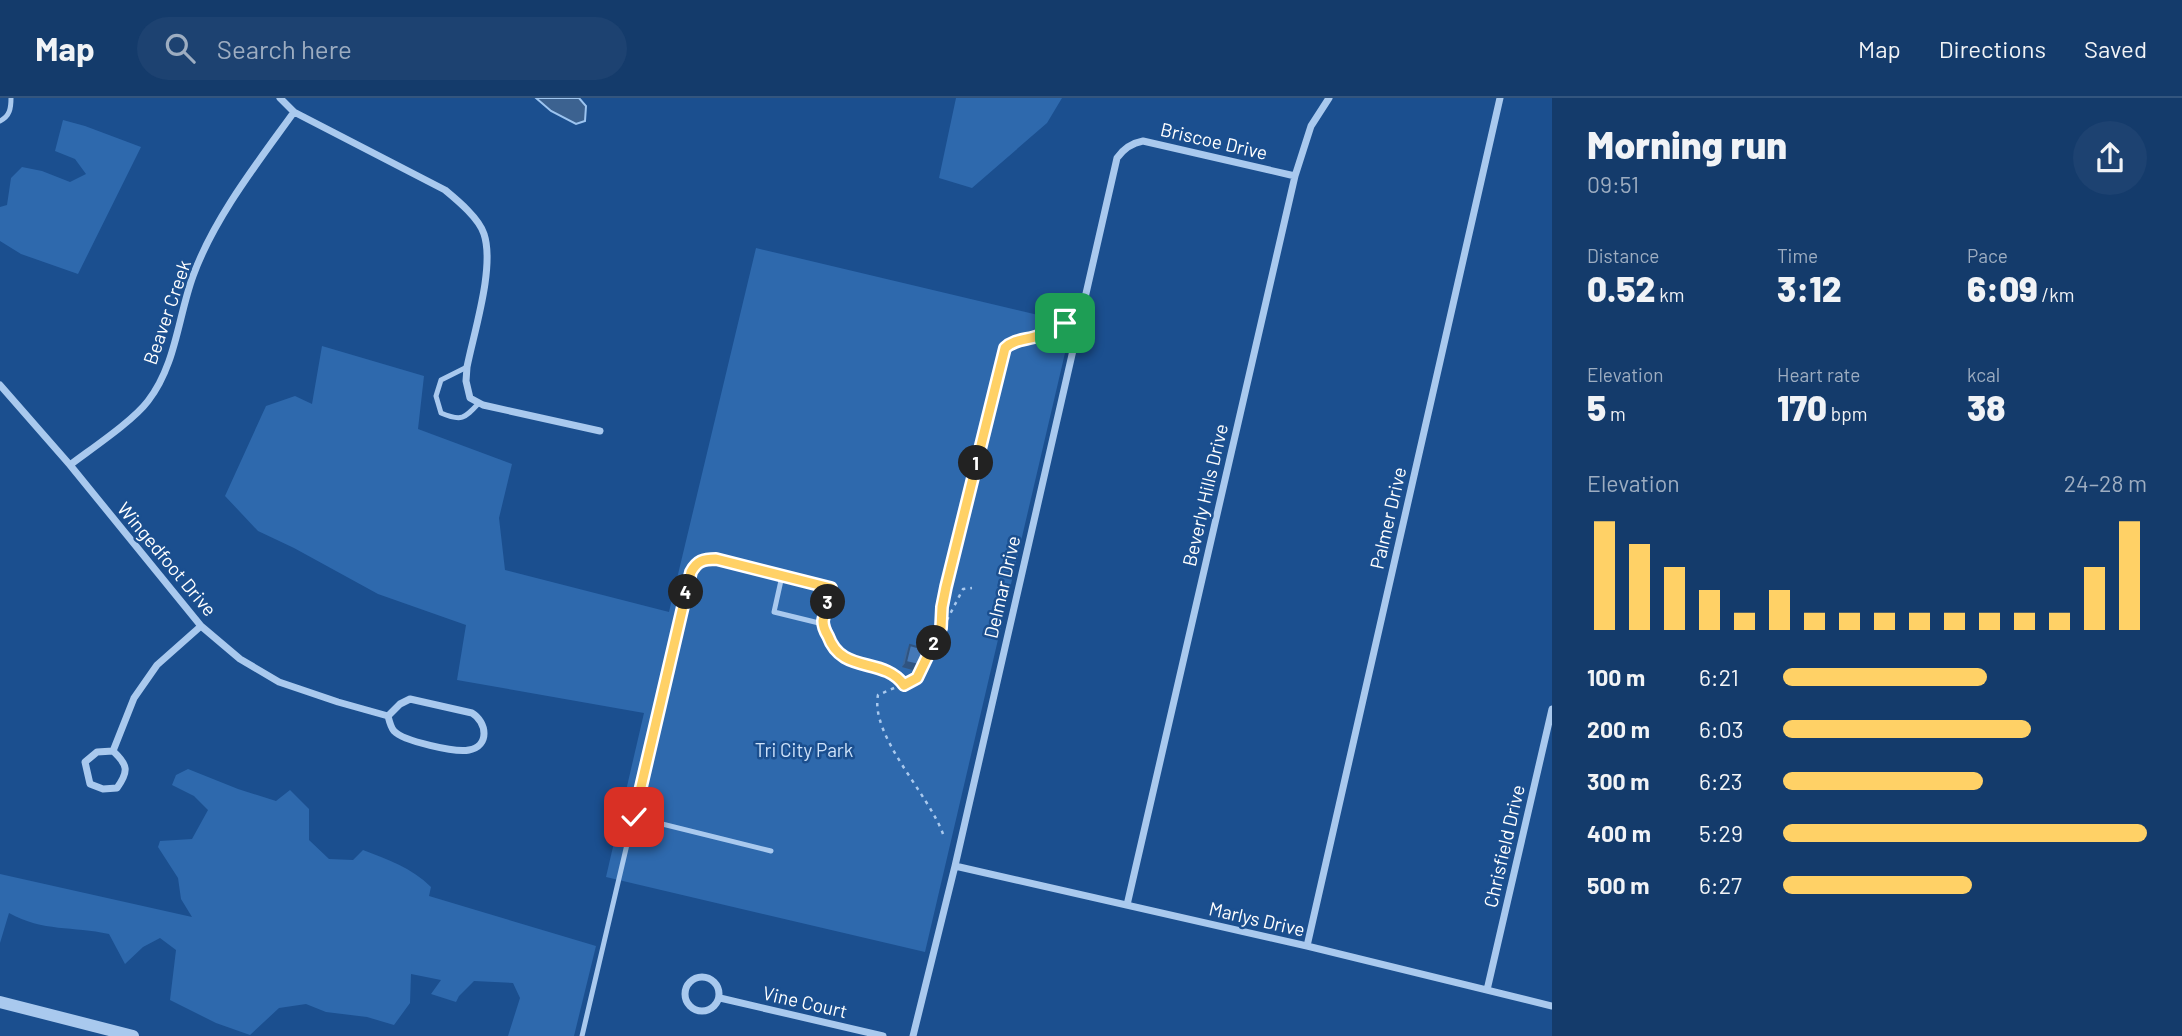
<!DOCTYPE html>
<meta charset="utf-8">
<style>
body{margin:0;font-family:Barlow,sans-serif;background:#1d4271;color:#f1f3f6;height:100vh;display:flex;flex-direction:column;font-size:26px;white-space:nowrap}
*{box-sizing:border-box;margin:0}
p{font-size:23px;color:#9dadc1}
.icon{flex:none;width:38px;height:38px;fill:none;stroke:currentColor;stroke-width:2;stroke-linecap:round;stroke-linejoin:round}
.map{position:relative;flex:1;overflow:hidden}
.sheet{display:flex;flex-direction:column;background:#143b6b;width:630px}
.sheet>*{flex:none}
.pin{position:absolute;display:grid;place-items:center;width:60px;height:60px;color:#fff;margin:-30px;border-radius:14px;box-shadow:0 4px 10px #0006}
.km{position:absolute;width:35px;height:35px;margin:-18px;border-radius:50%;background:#222;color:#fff;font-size:19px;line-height:35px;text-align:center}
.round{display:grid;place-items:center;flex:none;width:74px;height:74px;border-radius:37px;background:#1d4271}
.overview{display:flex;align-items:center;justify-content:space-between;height:119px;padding:0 35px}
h1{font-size:38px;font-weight:800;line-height:52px}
.stats{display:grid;grid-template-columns:repeat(3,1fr);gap:10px;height:119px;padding:7px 35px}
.stats div{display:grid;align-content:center}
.stats b{font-size:35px;font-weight:800}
.stats small{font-size:19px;font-weight:400}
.stats p{font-size:19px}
.chart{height:196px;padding:14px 35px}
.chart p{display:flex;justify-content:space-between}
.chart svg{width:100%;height:126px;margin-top:7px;stroke:#ffd166;stroke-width:6}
ul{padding:0 35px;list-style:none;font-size:23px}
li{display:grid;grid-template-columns:112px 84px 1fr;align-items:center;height:52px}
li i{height:18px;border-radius:9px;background:#ffd166}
header{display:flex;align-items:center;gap:42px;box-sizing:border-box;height:98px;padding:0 35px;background:#143b6b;border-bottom:2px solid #33557e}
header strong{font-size:33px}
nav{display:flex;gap:38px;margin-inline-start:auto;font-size:24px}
.search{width:490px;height:63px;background:#1d4271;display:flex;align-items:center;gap:18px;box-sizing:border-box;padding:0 24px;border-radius:38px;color:#9dadc1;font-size:26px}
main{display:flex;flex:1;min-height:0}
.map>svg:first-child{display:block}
.green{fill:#2e69ad}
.water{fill:#3c6290;stroke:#9cc4f0;stroke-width:2}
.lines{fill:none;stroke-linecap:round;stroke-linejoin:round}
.path{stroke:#a9c9ee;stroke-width:2.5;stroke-dasharray:3.5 5;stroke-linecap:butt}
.service{stroke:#a9c9ee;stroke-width:5}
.minor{stroke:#a9c9ee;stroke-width:7}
.tertiary{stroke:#a9c9ee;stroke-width:12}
.wall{fill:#3a679d}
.shaded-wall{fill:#305480}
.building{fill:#4478b7;stroke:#305480;stroke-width:2}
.route-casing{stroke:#fff;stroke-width:14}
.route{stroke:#ffd166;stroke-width:9}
.labels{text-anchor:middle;stroke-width:5;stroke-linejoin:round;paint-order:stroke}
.street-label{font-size:19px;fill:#fff;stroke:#1b4f8f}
.park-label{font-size:19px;fill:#cfe3fa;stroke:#1b4f8f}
</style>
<header>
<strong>Map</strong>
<div class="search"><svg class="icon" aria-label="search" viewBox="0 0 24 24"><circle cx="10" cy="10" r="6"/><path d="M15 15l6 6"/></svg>Search here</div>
<nav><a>Map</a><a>Directions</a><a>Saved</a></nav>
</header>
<main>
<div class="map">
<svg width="1552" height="938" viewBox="0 0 1552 938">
<rect width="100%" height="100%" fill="#1b4f8f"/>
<path class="green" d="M956,0H1062L1047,25L972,90L939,80Z
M63,22L85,28L141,49L78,176L21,156L0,143V109L7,107L11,80L22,69L42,73L70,84L86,76L75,61L55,53Z
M756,150L1072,225L925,854L606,779L644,615L457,582L466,527L378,496L294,450L258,433L225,398L266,308L295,298L312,306L322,248L424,278L418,331L512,366L499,420L505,472L669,514Z
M188,671L238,691L276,703L290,692L309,711V742L329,761L353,762L363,752C387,761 412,770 431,789L429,798L596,848L574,938H508L520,900L513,885L474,883L459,898L456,904L431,896L441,882L411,876L410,905L394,927L367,919L326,914L306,906L279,910L250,937L216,925L170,902L176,852L160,840L143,849L125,866L109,836C73,828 43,834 9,815L0,845V776L192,819L181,801L178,780L158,749L160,743L192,741L208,712L194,698L172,687L176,677Z"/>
<path class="water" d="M536,0H579L586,8L585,23L576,26L551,13Z"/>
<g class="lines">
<path class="path" d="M941,530L942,509L946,489L1005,250C1021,235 1060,243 1066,218
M825,532C844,582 881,554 904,587
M943,736C928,695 870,638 878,597L917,580L963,491L972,490"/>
<path class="service" d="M0,23C10,18 11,10 11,0
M467,269L441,282L436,298L441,315C462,324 465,320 479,305
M634,719L771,753
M582,938L691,474C698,460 709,460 724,463L831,490L823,526L774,514L782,478"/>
<path class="minor" d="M280,0L294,14L445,92C457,102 479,120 484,136C495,169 474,234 467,269L466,283L470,300L483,307L600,333
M0,287L70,367L201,528L240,561L279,584L338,604L388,618
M70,367C91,351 133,323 148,303C176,267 178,219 193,178C214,120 258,64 294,14
M410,601L472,615C487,624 490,648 469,652C456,655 403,643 394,633C391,630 389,622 388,618L400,606Z
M113,653C128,667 129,673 117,690L103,691L90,686L85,664L97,654L113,653L134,600L157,567L201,528
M955,768L1307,848L1552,908
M1127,807L1295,78L1311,28L1329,0
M1307,848L1500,0
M685 896a17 17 0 1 1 34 0a17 17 0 1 1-34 0Z
M1487,892L1552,611
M720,900L883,938
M913,938L955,768L1117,60C1124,50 1132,45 1143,43L1295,78"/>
<path class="tertiary" d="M0,904L133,938"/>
</g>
<path class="wall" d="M910,547L919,567L916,573L902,569L906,552Z"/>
<path class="shaded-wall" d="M906,564L919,567L916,573L902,569Z"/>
<path class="building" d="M910,547L924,551L919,567L906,564Z"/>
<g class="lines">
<g class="route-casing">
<path id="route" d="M634,719L691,474C697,463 703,461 716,461L831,490C829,501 825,512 823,523C823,528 825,533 828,538C842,577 883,558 904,587L917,580L941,530L942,509L946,489L1005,250C1014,241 1027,242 1038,238C1049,235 1056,231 1065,225"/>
</g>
<use href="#route" class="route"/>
</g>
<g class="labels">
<g class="street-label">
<text transform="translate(1214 43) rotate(13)" y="7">Briscoe Drive</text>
<text transform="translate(167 214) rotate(-71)" y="7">Beaver Creek</text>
<text transform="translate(1205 397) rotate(-77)" y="7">Beverly Hills Drive</text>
<text transform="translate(1388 420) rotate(-77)" y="7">Palmer Drive</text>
<text transform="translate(167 461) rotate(50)" y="7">Wingedfoot Drive</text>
<text transform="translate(1002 489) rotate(-77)" y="7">Delmar Drive</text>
<text transform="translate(1504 748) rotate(-77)" y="7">Chrisfield Drive</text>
<text transform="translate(1257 821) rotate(13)" y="7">Marlys Drive</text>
<text transform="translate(805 904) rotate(13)" y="7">Vine Court</text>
</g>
<g class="park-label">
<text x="804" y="659">Tri City Park</text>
</g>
</g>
</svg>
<div class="pin" style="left:1065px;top:225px;background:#1e9e55"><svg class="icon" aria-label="arrive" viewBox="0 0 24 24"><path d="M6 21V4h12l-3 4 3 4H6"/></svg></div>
<div class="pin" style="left:634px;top:719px;background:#d93025"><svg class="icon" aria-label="check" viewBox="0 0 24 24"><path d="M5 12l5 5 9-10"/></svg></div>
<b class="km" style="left:976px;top:365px">1</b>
<b class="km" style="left:934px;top:545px">2</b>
<b class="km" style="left:828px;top:504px">3</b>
<b class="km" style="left:686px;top:494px">4</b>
</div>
<section class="sheet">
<div class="overview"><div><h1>Morning run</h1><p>09:51</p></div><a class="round"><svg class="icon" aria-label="share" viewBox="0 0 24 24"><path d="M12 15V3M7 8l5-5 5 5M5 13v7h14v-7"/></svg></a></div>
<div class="stats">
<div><p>Distance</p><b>0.52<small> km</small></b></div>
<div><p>Time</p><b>3:12</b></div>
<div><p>Pace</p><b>6:09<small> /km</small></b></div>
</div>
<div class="stats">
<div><p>Elevation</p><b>5<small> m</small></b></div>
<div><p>Heart rate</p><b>170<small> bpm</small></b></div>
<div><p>kcal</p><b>38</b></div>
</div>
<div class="chart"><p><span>Elevation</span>24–28 m</p>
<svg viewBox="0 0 160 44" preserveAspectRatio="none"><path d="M5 44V6M15 44V14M25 44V22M35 44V30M45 44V38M55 44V30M65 44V38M75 44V38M85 44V38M95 44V38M105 44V38M115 44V38M125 44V38M135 44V38M145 44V22M155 44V6"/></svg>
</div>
<ul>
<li><b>100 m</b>6:21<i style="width:56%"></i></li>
<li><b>200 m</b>6:03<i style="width:68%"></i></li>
<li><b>300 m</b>6:23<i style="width:55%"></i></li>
<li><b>400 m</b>5:29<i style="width:100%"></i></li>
<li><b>500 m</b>6:27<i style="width:52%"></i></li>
</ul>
</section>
</main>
